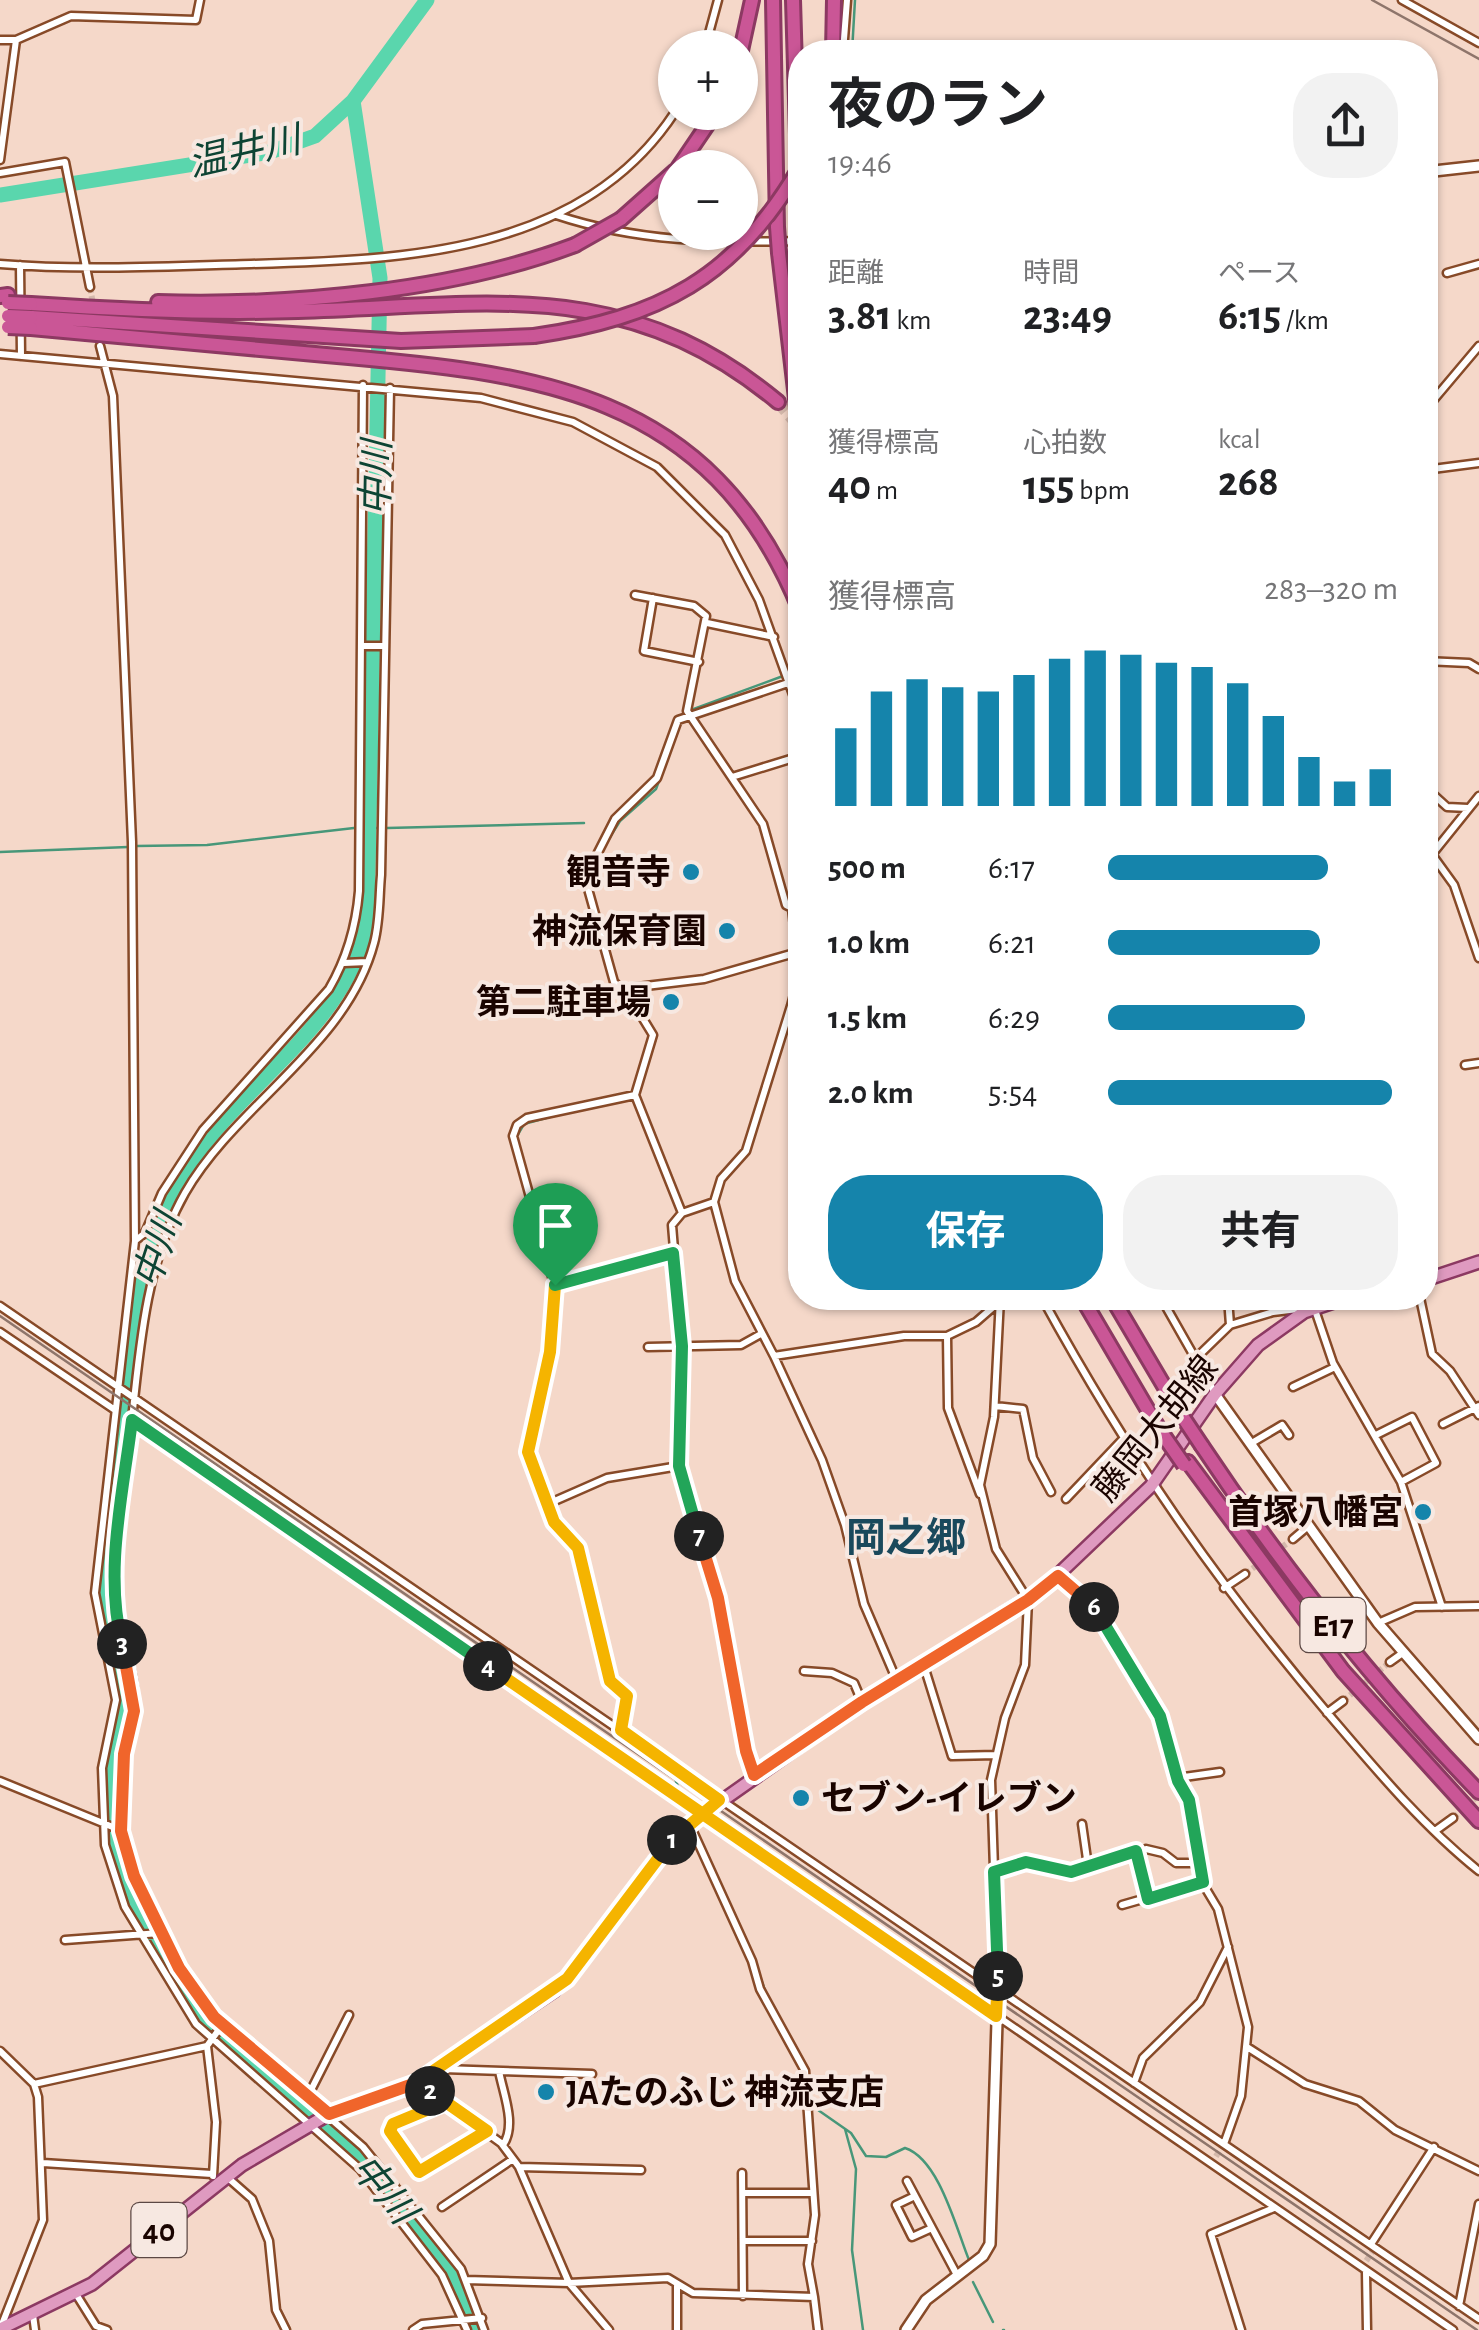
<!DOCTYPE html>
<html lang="ja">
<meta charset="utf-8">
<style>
body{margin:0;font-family:"Alegreya Sans","Noto Sans JP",sans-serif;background:#f2f2f2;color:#202124;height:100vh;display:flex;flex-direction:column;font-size:38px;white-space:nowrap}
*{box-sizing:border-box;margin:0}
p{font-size:32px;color:#757577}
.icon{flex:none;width:55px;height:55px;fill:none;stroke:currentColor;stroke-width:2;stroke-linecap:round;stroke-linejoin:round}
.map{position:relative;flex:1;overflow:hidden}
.drawer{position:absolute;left:788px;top:40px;width:650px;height:1270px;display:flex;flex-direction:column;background:#fff;border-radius:40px;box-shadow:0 2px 8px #0004}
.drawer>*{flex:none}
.fabs{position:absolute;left:658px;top:30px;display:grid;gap:20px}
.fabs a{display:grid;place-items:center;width:100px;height:100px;border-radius:50%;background:#fff;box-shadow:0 2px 8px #0004;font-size:50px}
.pin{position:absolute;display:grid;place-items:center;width:85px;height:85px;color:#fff;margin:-102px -42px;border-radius:50% 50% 50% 0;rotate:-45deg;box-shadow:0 0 10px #0007}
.pin .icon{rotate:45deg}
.km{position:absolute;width:50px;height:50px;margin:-25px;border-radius:50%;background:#222;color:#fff;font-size:28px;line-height:50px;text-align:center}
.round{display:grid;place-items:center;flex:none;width:105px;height:105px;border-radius:40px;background:#f2f2f2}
.head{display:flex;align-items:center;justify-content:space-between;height:170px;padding:0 40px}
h1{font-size:55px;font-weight:700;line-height:75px}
.stats{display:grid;grid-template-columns:repeat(3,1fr);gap:15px;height:170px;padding:10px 40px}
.stats div{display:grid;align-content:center}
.stats b{font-size:42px;font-weight:700}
.stats small{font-size:28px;font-weight:400}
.stats p{font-size:28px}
.chart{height:280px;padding:20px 40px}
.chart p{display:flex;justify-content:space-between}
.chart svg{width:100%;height:180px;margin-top:10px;stroke:#1584ab;stroke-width:6}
.primary-button{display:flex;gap:20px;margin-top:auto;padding:20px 40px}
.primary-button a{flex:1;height:115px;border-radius:40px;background:#1584ab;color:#fff;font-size:40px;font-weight:700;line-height:115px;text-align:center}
.primary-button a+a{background:#f2f2f2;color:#202124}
ul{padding:0 40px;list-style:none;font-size:32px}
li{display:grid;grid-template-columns:160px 120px 1fr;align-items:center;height:75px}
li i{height:25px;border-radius:12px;background:#1584ab}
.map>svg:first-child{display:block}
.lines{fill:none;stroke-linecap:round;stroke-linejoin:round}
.stream{stroke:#479779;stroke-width:2.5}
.river{stroke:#5ad6ad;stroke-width:15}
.minor-tunnel{stroke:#d4b8ab;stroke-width:6;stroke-dasharray:6 3;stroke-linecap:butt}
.motorway-tunnel{stroke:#d4b8ab;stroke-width:12;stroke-dasharray:12 6;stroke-linecap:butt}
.minor-casing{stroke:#874a28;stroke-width:11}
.tertiary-casing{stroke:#874a28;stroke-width:14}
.primary-casing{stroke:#8c3962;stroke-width:16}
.motorway-casing{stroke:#8c3962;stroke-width:18}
.minor{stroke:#fff;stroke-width:6}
.tertiary{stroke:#fff;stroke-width:9}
.primary{stroke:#df9ac0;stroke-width:11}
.motorway{stroke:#ca5696;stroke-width:12}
.rail{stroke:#8e756b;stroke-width:2.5}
.motorway-bridge-casing{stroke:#8c3962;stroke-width:18;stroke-linecap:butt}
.motorway-bridge{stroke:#ca5696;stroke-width:12}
.split-1-casing{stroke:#fff;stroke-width:20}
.split-2-casing{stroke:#fff;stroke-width:20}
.split-3-casing{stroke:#fff;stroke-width:20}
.split-4-casing{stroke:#fff;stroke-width:20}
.split-5-casing{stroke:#fff;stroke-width:20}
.split-6-casing{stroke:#fff;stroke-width:20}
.split-7-casing{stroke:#fff;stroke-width:20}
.split-8-casing{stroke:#fff;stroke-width:20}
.split-1{stroke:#f5b400;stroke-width:12}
.split-2{stroke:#f5b400;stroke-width:12}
.split-3{stroke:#f0652b;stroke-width:12}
.split-4{stroke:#22a559;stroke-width:12}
.split-5{stroke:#f5b400;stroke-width:12}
.split-6{stroke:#22a559;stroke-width:12}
.split-7{stroke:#f0652b;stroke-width:12}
.split-8{stroke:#22a559;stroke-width:12}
.poi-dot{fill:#1584ab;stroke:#f7e8e1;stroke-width:4}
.labels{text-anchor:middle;stroke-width:8;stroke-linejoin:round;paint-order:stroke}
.shield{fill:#f7e8e1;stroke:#5c4844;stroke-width:2.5}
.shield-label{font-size:32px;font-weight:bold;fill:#1a0400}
.poi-label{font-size:35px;font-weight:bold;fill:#1a0400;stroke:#f7e8e1;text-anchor:end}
.street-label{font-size:35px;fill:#1a0400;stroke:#f7e8e1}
.water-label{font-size:38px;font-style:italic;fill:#0d4434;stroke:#f7e8e1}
.quarter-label{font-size:40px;font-weight:bold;fill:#1a495c;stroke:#f7e8e1}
</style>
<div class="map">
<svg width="1479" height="2330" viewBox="0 0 1479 2330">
<rect width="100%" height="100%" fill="#f5d8c9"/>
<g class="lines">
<path class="stream" d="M852,52L855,0
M691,710L783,676
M363,828H378
M387,828L584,823
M363,831H371
M605,845L620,821L656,789L677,733
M136,846L207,845L354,828
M0,852L128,847
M628,991L653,1030
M644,1077L656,1038
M594,1107L634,1098
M518,1144L517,1136L524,1124L557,1115
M526,1171L558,1284
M539,1472L557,1506L558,1520
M566,1530L584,1549L613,1676L632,1699L627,1731L657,1752
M671,1769L681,1794
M694,1824L706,1854
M753,1957L767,1996
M781,2021L808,2070
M808,2103L851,2133L866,2156L886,2157L905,2148C939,2159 956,2228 969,2260
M845,2129L856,2169L852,2250L863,2330
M973,2282L993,2322
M1003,2330H1004"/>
<path class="river" d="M353,101L380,278L367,924C345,1026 247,1079 192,1161C119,1270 119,1453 104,1582L106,1617L125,1693L111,1786V1837L132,1902L191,2003L234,2046L366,2163L415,2232L454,2275L475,2330
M0,195L270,152L315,136L353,101L427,0"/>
<path class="minor-tunnel" d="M90,287L94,310
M1245,1574L1293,1539
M1343,1701L1390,1662
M1453,1818L1479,1795
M1211,2164L1224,2144
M1361,2268L1376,2247"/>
<path class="motorway-tunnel" d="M778,402L800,428"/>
<g class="minor-casing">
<path id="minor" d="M1402,0L1479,43
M0,40H16L71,16L196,20L200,0
M705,48L718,0
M843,52L847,0
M0,160L16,40
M0,173L65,162L90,287
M556,215C637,242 716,243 800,241
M0,264C84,271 166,266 251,264C404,260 582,254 675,112
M20,265L21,356
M1447,273L1479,264
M100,346L113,396L132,842L135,1241L95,1593L116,1700L102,1768L105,1845L125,1907L196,2024L360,2169L442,2275L467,2330
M0,354L481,398L573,422L657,467L725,535L759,600L800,714
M390,388L381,875C379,897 380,921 374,943C347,1046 236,1104 185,1193C140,1272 138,1377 127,1465C121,1506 111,1550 113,1592C114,1632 139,1670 134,1710C130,1751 115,1787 121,1830C130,1896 174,1965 214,2017L363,2147L461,2269L484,2330
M1425,410L1479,346
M1425,470L1479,463
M635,595L694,606L706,616L687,711L763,824L786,905L792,908
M653,598L644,651L699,662
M707,623L774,637
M363,646H385
M1425,661L1469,663L1479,669
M732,777L800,756
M1425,787L1447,807L1468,808
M1433,856L1454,885L1479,958
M1425,863L1479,796
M800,908H792L799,975L791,1006L746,1151L721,1179L714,1202L735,1281L774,1356L904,1336H947L976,1322L999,1302
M344,963L367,962
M621,989L704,979L798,952
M1465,1065L1479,1063
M635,1095L682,1213
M714,1202L682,1213L672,1225L682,1347L679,1466L718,1598L746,1751L754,1775
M136,1240L145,1233L162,1193L203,1130L329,989C347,958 356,927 359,891L363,385
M555,1285L673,1253
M1042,1298C1128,1455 1215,1581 1331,1717C1377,1771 1424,1827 1479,1871
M1161,1298L1215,1393
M1228,1298L1230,1325L1273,1312L1314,1307L1333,1363L1401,1482L1442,1607
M1420,1298L1432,1354L1450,1371L1479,1415
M0,1306L1479,2319
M0,1332L115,1410
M947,1336L948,1408L980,1494
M648,1347L741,1345L759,1335
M774,1356L822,1460L845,1525L864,1604L897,1681
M1195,1359L1230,1325
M1293,1387L1335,1367
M995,1406L1023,1409L1033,1458L1051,1492
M132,1420L1453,2330
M1443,1424L1479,1406
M1376,1435L1412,1417L1436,1463L1401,1482
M1250,1444L1282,1425L1289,1435
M1066,1499L1122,1440
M550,1503L607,1478L679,1466
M1293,1539L1306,1528
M1058,1575L1088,1599L1147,1691L1160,1716L1178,1781L1189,1799L1203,1884L1218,1909L1248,2027L1241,2096L1224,2144
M1224,1588L1245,1574
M1378,1623L1415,1607L1479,1606
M1390,1662L1404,1652
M924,1666L952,1756L996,1755
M804,1671L832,1673L854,1683L862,1702
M1327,1713L1343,1701
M621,1730L629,1704L607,1672L578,1548L554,1521L528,1452L551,1352L556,1291L513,1136L517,1125L527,1118L635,1095L653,1035L631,999L614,982L585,878L615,819L657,778L678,720L800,679
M1177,1778L1220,1772
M0,1781L120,1830
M1082,1824L1088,1866
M690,1825L752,1961L760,1989L805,2071L815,2215L808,2264L814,2297
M1435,1831L1453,1818
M1136,1851L1148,1899
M995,1872L1027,1862L1071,1872L1146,1849L1163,1853L1176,1863H1199
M1122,1905L1202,1882
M65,1940L160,1933
M998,1988L991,1780L1005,1718L1025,1665L1028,1600L996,1549L980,1485L994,1417L1000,1298
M1247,2047L1305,2084L1359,2101L1395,2130L1479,2171
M0,2051L34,2084L38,2097L43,2220L1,2327
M443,2069L592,2074
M499,2071C503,2093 517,2125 503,2145
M418,2083L501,2143L519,2167L569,2283L609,2330
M1134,2083L1143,2058L1200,2002L1228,1947
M34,2084L207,2046
M308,2096L349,2015
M445,2102L393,2124L389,2131L419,2172L487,2131
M43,2163L212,2174
M519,2167L641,2170
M742,2173L743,2296
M213,2176L216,2122L207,2046L223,2024
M227,2177L252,2199L269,2241L276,2310L286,2330
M907,2181L957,2275
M743,2193H812
M915,2196L896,2205L912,2237L932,2228
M442,2207L513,2159
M743,2241H812
M1371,2244L1434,2147
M1366,2272L1367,2330
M466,2280L569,2283L668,2278L693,2293L814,2297L818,2330
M677,2286V2330
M76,2294L96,2326L107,2330
M1459,2306L1479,2204
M33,2315L35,2330
M413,2330L422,2324L482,2318
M1241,2330L1211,2234L1274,2208"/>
</g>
<g class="tertiary-casing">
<path id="tertiary" d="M1425,172L1479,166
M1215,1394L1378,1623L1479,1739
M906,2330L926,2300L983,2256L990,2244L998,1990"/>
</g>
<g class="primary-casing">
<path id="primary" d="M1425,1280L1479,1262
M0,2329L92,2284L242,2165L329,2114L417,2083L555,1990L579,1965L660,1853L689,1824L862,1702L1044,1588L1151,1486L1215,1394L1258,1345L1304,1312L1346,1298"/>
</g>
<g class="motorway-casing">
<path id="motorway" d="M773,0L777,227
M793,0L800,235
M833,52L834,0
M740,55L752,0
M678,168L716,112
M621,219L675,171
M779,253L800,433
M0,296L8,295
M158,302C289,306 453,291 575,245
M31,304C120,310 209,314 298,311C483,306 623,273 778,402
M31,317L401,341L534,336
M31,328C129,337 228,346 326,355C534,373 710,389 800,610
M1082,1298L1159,1429
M1112,1298L1180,1413
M1202,1446C1284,1569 1376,1686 1479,1792
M1188,1462L1343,1671L1479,1821"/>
</g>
<use href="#minor" class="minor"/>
<use href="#tertiary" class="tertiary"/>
<use href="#primary" class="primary"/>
<use href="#motorway" class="motorway"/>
<path class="rail" d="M1372,0L1479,59
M0,1316L1477,2330"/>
<g class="motorway-bridge-casing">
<path id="motorway-bridge" d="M777,227L779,253
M575,245L621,219
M8,303L31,304
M8,316L31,317
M8,327L31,328
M534,336C658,318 736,278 800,167
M1180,1413L1202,1446
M1159,1429L1184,1465"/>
</g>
<use href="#motorway-bridge" class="motorway-bridge"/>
</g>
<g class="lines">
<g class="split-1-casing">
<path id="split-1" d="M555,1285L550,1352L528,1452L554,1522L578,1548L610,1681L627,1696L621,1730L719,1800L672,1840"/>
</g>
<g class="split-2-casing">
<path id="split-2" d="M430,2091L487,2131L419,2172L390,2131L393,2124L446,2102L416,2083L567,1979L672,1840"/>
</g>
<g class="split-3-casing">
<path id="split-3" d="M122,1644L134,1711L124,1754L121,1831L134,1876L179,1968L214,2017L329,2114L416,2083L430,2091"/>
</g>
<g class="split-4-casing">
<path id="split-4" d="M122,1644C104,1571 123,1494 132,1420L488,1666"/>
</g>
<g class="split-5-casing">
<path id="split-5" d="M488,1666L996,2016L998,1976"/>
</g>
<g class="split-6-casing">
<path id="split-6" d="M998,1976L994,1872L1026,1862L1071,1872L1136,1851L1148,1899L1203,1882L1189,1800L1178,1781L1160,1716L1094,1607"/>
</g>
<g class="split-7-casing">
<path id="split-7" d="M699,1536L718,1598L746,1751L754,1775L862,1702L1028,1600L1058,1576L1094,1607"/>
</g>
<g class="split-8-casing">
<path id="split-8" d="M555,1285L673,1253L682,1346L679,1466L699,1536"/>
</g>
<use href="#split-1" class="split-1"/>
<use href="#split-2" class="split-2"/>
<use href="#split-3" class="split-3"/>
<use href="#split-4" class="split-4"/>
<use href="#split-5" class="split-5"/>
<use href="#split-6" class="split-6"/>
<use href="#split-7" class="split-7"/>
<use href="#split-8" class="split-8"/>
</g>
<g class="poi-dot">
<circle cx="691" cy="872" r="10"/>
<circle cx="727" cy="931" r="10"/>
<circle cx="671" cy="1002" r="10"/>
<circle cx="1423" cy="1512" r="10"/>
<circle cx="801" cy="1798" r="10"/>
<circle cx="546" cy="2092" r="10"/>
</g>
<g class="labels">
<g class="shield">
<rect x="1300.5" y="1598" width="65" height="54" rx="8"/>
<rect x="131.5" y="2203" width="55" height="54" rx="8"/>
</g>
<g class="shield-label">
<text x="1333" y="1636">E17</text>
<text x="159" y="2241">40</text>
</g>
<g class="poi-label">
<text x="671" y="884">観音寺</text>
<text x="707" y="943">神流保育園</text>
<text x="651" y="1014">第二駐車場</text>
<text x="1403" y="1524">首塚八幡宮</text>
<text x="821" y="1810" text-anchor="start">セブン-イレブン</text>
<text x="566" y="2104" text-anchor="start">JAたのふじ 神流支店</text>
</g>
<g class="street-label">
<text transform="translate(1155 1428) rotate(-51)" y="12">藤岡大胡線</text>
</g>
<g class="water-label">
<text transform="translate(244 151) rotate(-13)" y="13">温井川</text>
<text transform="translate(376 478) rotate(-89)" y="13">中川</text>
<text transform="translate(157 1250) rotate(-72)" y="13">中川</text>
<text transform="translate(384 2189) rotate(50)" y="13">中川</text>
</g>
<g class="quarter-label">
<text x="906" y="1551">岡之郷</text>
</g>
</g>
</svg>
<div class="fabs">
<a>+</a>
<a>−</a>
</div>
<div class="pin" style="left:555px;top:1285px;background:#1e9e55"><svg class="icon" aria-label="arrive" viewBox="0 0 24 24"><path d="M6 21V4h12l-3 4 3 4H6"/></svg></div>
<b class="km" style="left:672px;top:1840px">1</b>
<b class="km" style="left:430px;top:2091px">2</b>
<b class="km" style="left:122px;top:1644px">3</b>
<b class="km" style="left:488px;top:1666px">4</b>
<b class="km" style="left:998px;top:1976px">5</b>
<b class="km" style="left:1094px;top:1607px">6</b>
<b class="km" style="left:699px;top:1536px">7</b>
<section class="drawer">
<div class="head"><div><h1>夜のラン</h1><p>19:46</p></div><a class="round"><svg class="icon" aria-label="share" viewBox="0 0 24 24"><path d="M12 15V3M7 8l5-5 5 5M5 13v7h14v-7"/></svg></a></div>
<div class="stats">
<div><p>距離</p><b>3.81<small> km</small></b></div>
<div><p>時間</p><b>23:49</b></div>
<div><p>ペース</p><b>6:15<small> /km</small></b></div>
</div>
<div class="stats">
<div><p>獲得標高</p><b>40<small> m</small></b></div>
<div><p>心拍数</p><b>155<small> bpm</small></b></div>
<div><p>kcal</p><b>268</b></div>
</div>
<div class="chart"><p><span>獲得標高</span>283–320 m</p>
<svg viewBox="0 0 160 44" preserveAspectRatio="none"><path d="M5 44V25M15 44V16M25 44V13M35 44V15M45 44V16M55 44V12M65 44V8M75 44V6M85 44V7M95 44V9M105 44V10M115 44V14M125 44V22M135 44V32M145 44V38M155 44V35"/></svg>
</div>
<ul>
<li><b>500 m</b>6:17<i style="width:76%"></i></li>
<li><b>1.0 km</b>6:21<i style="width:73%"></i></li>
<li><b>1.5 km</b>6:29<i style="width:68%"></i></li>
<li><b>2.0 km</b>5:54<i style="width:98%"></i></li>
</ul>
<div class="primary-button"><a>保存</a><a>共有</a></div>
</section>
</div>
